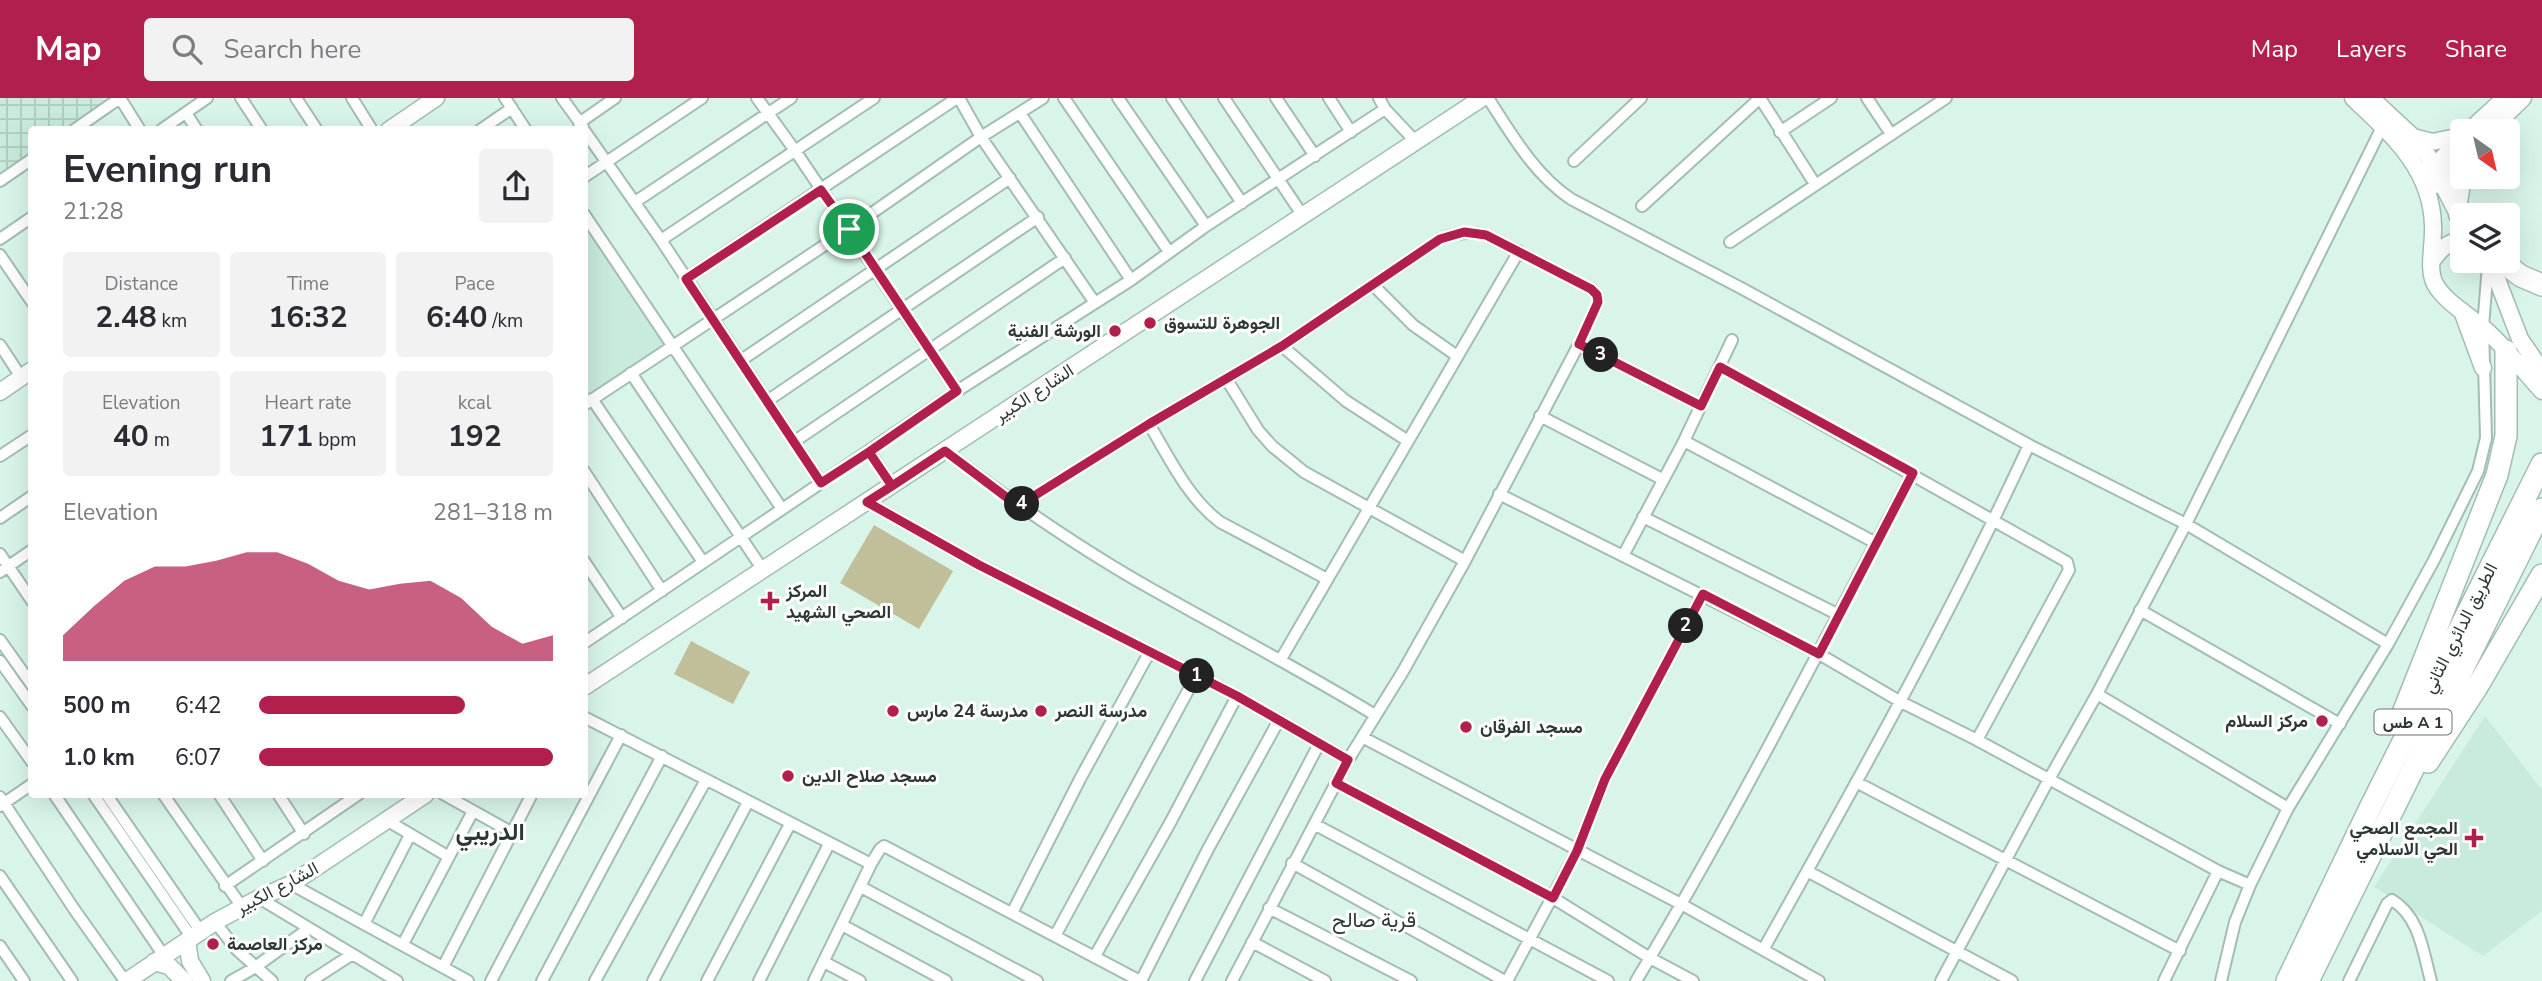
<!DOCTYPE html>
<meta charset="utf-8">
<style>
body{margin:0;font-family:"Nunito Sans",Vazirmatn,sans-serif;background:#f2f2f3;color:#2b2b33;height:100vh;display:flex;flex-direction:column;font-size:26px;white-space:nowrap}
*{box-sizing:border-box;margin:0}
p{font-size:23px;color:#7c7c81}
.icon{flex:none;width:38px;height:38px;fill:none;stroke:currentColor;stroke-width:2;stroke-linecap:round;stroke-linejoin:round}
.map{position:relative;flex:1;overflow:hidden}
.drawer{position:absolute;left:28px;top:28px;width:560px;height:672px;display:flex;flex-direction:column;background:#fff;border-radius:7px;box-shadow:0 7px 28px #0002}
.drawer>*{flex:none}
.needle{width:46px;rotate:146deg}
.fabs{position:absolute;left:2450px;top:21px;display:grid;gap:14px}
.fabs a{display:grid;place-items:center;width:70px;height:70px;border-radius:7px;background:#fff;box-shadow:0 7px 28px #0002;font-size:35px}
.pin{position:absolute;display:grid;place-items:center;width:60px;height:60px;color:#fff;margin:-30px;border:4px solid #fff;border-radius:50%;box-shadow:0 2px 7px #0007}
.km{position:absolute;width:35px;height:35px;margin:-18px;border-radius:50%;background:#222;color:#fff;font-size:19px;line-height:35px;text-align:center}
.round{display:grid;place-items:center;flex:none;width:74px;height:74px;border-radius:7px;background:#f2f2f3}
.overview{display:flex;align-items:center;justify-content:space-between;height:119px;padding:0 35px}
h1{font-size:38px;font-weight:700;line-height:52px}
.metrics{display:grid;grid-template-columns:repeat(3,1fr);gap:10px;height:119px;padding:7px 35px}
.metrics div{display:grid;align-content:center;border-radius:7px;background:#f2f2f3;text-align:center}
.metrics b{font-size:30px;font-weight:700}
.metrics small{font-size:19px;font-weight:400}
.metrics p{font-size:19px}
.chart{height:196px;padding:14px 35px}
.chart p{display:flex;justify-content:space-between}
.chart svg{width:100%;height:126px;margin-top:7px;fill:#b11f4d;opacity:.7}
ul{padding:0 35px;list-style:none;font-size:23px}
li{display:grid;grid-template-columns:112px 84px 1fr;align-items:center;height:52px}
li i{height:18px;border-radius:9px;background:#b11f4d}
header{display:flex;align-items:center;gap:42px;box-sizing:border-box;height:98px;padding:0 35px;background:#b11f4d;color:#fff}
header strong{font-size:33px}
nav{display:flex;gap:38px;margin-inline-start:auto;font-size:24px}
.search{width:490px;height:63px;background:#f2f2f3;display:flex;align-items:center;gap:18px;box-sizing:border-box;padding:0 24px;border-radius:7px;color:#7c7c81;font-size:26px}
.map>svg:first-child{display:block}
.built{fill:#c8ebdc}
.industrial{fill:url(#industrial-grid)}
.green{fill:#c1bf9a}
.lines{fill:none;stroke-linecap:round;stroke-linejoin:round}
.street-casing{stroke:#a3bdb2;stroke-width:14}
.secondary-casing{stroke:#a3bdb2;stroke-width:19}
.highway-casing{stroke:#a3bdb2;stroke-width:24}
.street{stroke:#fff;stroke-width:10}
.secondary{stroke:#fff;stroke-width:16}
.highway{stroke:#fff;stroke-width:21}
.route-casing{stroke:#fff;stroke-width:14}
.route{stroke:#b11f4d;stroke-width:9}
.poi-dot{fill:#b11f4d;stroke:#fff;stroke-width:2.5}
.labels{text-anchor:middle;stroke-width:6;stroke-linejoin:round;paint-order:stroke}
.shield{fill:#fff;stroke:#6c7370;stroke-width:2}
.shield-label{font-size:16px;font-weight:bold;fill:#2d3733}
.poi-label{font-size:18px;font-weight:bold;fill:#2d3733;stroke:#fff;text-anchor:start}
.street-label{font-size:18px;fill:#2d3733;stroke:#fff}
.quarter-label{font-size:21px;fill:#2d3733;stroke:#fff}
.district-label{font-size:24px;font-weight:bold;fill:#2d3733;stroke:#fff}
</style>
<header>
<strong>Map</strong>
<div class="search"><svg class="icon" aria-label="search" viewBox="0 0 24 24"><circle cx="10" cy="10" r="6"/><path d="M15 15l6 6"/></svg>Search here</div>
<nav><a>Map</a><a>Layers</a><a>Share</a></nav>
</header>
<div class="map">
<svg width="2542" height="883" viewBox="0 0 2542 883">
<defs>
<pattern id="industrial-grid" width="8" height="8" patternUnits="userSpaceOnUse" patternTransform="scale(1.75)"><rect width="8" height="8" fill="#c8ebdc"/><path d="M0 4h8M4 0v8" fill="none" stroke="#accabd"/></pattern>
</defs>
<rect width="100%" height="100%" fill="#d9f5e9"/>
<path class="built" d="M584,117L673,247L584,307Z
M2485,618L2542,692V813L2483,858L2374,789Z"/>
<path class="industrial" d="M0,0H103L106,5L67,31L32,32L31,56L0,77Z"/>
<path class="green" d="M874,427L953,473L919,531L840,485Z
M691,543L750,574L733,606L674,576Z"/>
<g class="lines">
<g class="street-casing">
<path id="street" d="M120,0L140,32
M241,0L262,32
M296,0L317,32
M352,0L372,32
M505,0L526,32
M562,0L583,29
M757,0L796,54L957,293
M959,0L981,39L1095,205
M1064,0L1169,154
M1118,0L1206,128
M1172,0L1242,105
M1224,0L1303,118
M1276,0L1315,58
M1329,0L1351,34
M1488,0C1512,37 1534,76 1571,101L1741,190L2029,347L2186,426L2388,546
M1760,0L1815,86
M1867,0L1891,36
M1385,11L1416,44
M186,15L197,32
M1020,15L1131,182
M579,25L615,0
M74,32L120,0
M161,32L207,0
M480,32L512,10
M584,32L661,142L821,385
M1780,34L1831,0
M1574,63L1641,0
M584,79L702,0
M0,83L32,61
M635,104L791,0
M1642,108L1760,0
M584,116L782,411
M0,141L32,119
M661,142L874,0
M1730,144L1946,0
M0,157L32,204
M686,181L957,0
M1373,187L1413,227L1457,258
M1579,246L1701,308
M0,247L21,279
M1282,248L1346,303L1408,343
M740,263L1010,80
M1720,269L2067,464L2069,472L1977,642
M631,275L763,472
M1227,282L1258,332L1272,348L1304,374L1465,463
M592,301L703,464
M767,303L1038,119
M584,307L849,131L981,39L1043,0
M1540,318L1662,381
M1149,326C1170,361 1188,400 1220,424L1327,481
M795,343L1065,160
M1684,343L1876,445
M869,353L892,388
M945,353C1010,402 1077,449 1148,489C1224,532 1301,572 1375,617
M0,358L32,337
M584,373L662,493
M1499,396L1819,556L1901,604L1977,642L2218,773L2250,787
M867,404L979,467L1237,598L1348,662
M1018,408L1149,326L1282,248L1440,141C1457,135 1469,133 1486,137L1591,191L1597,197L1598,204L1579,246L1465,463L1402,575L1348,662L1232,883
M1643,419L1839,517
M0,420L32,398
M0,456L32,503
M1624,456L1684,343L1732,242
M584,463L622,520
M0,474L32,452
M2140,512L2340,626
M0,542L32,587
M584,545L957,293L1131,182L1206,128L1385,11L1379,0
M1281,561L1519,153
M0,563L32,608
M2097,596L2288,710
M0,619L32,664
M584,619L871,766
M1362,639L1681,806L1819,883
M1856,684L2180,853
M1336,685L1553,800L1650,860L1693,883
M54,696L164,858
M93,696L192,840
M106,696L201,834
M163,696L242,809
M219,696L263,763
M278,696L304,736
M443,696L511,734
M0,699L74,811L125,883
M0,708L32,686
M388,723L449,759
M1314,726L1608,883
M1292,765L1505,883
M1807,773L2012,883
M0,778L72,883
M291,786L468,883
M225,788L359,696
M861,789L1037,883
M259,800L397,883
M1269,810L1411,883
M1012,815L1080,681L1149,555
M215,824L237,852L272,883
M364,826L410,737
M842,827L946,883
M1055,838L1196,578
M1252,844L1325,883
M403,846L473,713
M0,848L24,883
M1763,852C1856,686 1949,520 2029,347
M1095,858L1170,725L1237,598
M824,864L860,883
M443,869L532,696
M231,883L254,870L308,831
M311,883L351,857
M491,883L621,637
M542,883L662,658
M595,883L706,682
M653,883L748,704
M707,883L790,726
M759,883L829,746
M814,883L871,766L880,751L884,748L1140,883
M1141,883L1208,751L1279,622
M1195,883L1319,646
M1507,883L1577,753L1605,681L1703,496
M1636,883C1736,717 1822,546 1913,375
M1941,883L2048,683L2097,596L2186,426L2384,25
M2164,883L2218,773
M2221,883L2235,824L2250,787L2288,710L2388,546L2434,462L2478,373L2486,340L2483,229L2488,167
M2349,883L2387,806L2392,802C2420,819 2423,854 2431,883"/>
</g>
<g class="secondary-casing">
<path id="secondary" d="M2353,0C2392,37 2432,71 2433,128C2434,146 2427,171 2435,186C2447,207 2475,220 2491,237C2509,254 2525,274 2542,293
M2371,0L2413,39L2428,58L2462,124
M389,32L436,0
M2469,33L2505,0
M2489,33L2523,0
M2413,39L2432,44L2462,38
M2429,73L2462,41
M2435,87L2462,60
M2457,117L2463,79
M2432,163C2440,151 2448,144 2462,142
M2490,163L2520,241L2542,273
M2462,213L2483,270
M0,294L32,272
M584,589L1482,0
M187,843L190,863L202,883
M154,864L169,868L184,883
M127,883L215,824L259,800L291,786L426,696"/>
</g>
<g class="highway-casing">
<path id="highway" d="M2501,163L2521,178L2542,187
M2401,620L2497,377L2506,338V253
M2428,664L2477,589L2542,477
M2287,883L2371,708L2542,366
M2308,883L2542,411"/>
</g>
<use href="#street" class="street"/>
<use href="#secondary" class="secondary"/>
<use href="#highway" class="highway"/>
</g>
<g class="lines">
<g class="route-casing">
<path id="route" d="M849,131L957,293L869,354L892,388L867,404L979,467L1237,598L1348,662L1336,685L1553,800L1577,753L1605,681L1703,496L1819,556L1913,375L1720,269L1701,308L1579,246L1598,204L1597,197L1591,191L1486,137L1464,134L1440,141L1282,248L1149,326L1018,408L945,353L892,388L869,354L821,385L686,181L821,92L849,131"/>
</g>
<use href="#route" class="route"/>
</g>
<g class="poi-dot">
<circle cx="1150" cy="225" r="7"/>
<circle cx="1115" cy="233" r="7"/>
<path d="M766.5 492.5h7v7h7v7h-7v7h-7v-7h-7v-7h7z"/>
<circle cx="893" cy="613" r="7"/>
<circle cx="1041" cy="613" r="7"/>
<circle cx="2322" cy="623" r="7"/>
<circle cx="1466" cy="629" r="7"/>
<circle cx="788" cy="678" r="7"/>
<path d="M2470.5 729.5h7v7h7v7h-7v7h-7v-7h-7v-7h7z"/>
<circle cx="213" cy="846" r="7"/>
</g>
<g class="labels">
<rect class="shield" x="2374.5" y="611.5" width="77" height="25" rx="5"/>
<g class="shield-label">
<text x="2413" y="630">طس A 1</text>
</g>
<g class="poi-label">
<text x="1164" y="231">الجوهرة للتسوق</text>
<text x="1101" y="239" text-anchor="end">الورشة الفنية</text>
<text x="786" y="499">المركز<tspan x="786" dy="21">الصحي الشهيد</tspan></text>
<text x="907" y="619">مدرسة 24 مارس</text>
<text x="1055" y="619">مدرسة النصر</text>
<text x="2308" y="629" text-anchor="end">مركز السلام</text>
<text x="1480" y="635">مسجد الفرقان</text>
<text x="802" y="684">مسجد صلاح الدين</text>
<text x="2458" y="736" text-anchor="end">المجمع الصحي<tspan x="2458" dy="21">الحي الاسلامي</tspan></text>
<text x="227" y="852">مركز العاصمة</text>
</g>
<g class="street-label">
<text transform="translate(1034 295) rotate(-33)" y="6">الشارع الكبير</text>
<text transform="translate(2460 530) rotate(-63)" y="6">الطريق الدائري الثاني</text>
<text transform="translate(277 790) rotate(-28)" y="6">الشارع الكبير</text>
</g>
<g class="quarter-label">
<text x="1374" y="829">قرية صالح</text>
</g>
<g class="district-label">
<text x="490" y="742">الدريبي</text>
</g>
</g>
</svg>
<div class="fabs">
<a><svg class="needle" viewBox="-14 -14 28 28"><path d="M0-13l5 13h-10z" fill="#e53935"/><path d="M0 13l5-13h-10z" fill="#7c7c81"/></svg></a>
<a><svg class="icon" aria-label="layers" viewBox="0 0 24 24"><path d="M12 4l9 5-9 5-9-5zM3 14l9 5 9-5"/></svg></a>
</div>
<div class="pin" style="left:849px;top:131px;background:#1e9e55"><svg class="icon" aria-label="arrive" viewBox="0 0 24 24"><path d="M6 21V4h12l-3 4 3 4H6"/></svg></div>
<b class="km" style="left:1197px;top:578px">1</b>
<b class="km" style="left:1686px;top:528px">2</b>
<b class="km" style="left:1601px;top:257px">3</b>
<b class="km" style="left:1022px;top:406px">4</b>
<section class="drawer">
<div class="overview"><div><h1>Evening run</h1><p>21:28</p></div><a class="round"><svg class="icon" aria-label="share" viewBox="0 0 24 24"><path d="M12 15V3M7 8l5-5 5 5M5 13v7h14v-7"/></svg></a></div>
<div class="metrics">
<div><p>Distance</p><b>2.48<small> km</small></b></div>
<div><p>Time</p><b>16:32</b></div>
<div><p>Pace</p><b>6:40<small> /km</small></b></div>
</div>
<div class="metrics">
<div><p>Elevation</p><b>40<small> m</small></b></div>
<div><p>Heart rate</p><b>171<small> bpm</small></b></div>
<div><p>kcal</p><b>192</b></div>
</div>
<div class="chart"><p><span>Elevation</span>281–318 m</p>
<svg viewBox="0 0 160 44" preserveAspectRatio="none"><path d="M0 44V35L10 25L20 16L30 11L40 11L50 9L60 6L70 6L80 10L90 16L100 19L110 17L120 16L130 22L140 32L150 38L160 35V44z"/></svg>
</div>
<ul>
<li><b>500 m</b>6:42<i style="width:70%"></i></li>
<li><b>1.0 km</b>6:07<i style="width:100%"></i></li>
</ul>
</section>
</div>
